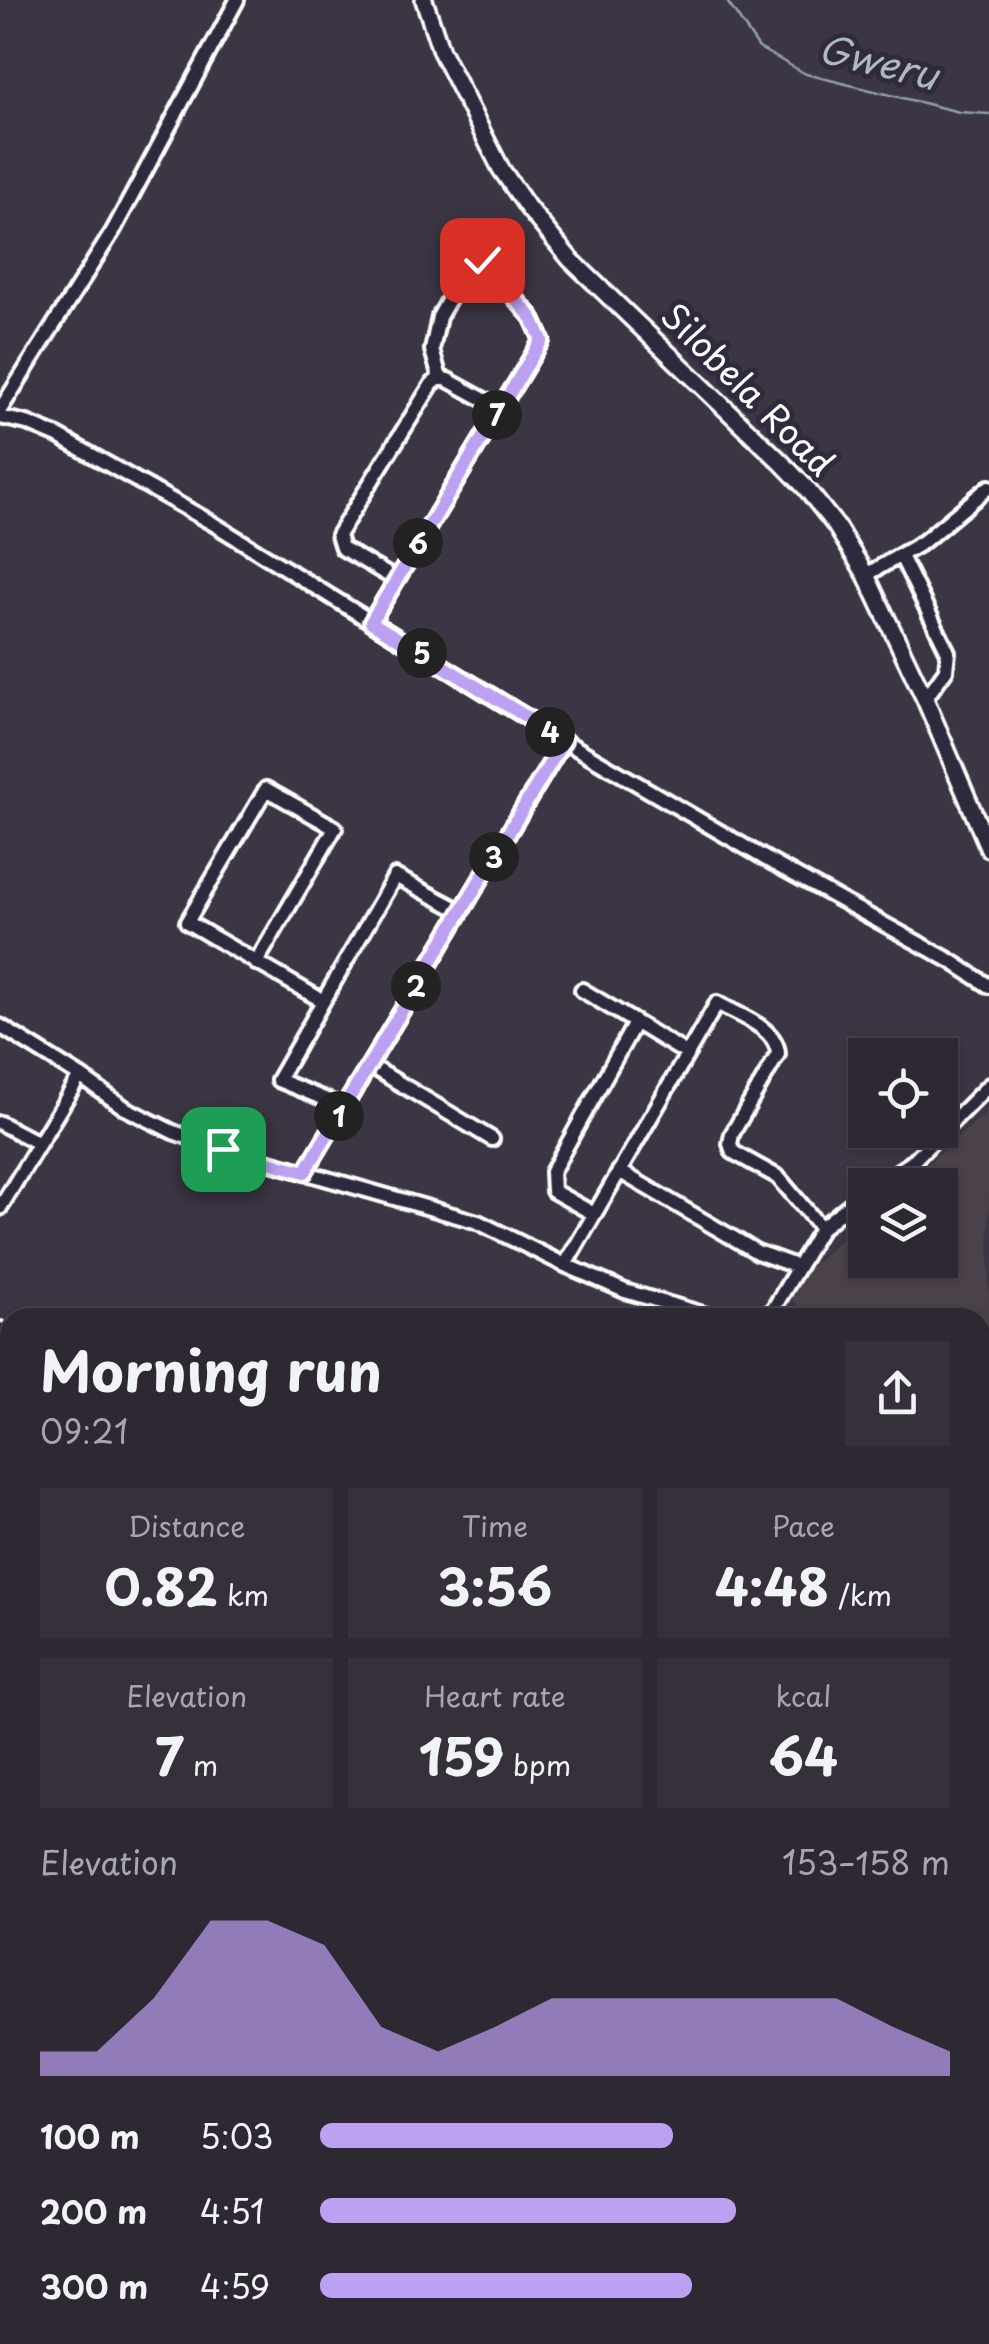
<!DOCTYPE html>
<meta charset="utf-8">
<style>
body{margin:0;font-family:"Playpen Sans",sans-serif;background:#35303a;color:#f1f3f6;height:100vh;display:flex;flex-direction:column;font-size:38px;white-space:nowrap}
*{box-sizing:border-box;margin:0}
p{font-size:32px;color:#a7a6ac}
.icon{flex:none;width:55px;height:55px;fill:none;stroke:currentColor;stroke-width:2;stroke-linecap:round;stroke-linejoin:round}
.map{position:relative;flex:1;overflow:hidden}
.side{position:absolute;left:0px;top:1308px;width:990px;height:1038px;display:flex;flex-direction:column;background:#2d2832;border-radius:30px 30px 0 0;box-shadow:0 2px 8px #0004,0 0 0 2px #48444d}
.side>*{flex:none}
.buttons{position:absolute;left:848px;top:1038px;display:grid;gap:20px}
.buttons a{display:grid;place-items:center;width:110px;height:110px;border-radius:0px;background:#2d2832;box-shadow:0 2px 8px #0004,0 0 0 2px #48444d;font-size:50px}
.pin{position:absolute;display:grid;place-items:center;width:85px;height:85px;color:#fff;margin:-42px;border-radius:20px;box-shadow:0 5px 15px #0006}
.km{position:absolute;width:50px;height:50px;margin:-25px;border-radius:50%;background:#222;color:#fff;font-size:28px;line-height:50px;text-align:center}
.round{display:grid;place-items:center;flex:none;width:105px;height:105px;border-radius:0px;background:#35303a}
.summary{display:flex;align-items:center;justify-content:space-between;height:170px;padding:0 40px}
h1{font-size:55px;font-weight:700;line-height:75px}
.stats{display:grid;grid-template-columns:repeat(3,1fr);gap:15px;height:170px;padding:10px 40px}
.stats div{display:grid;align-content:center;border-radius:0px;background:#35303a;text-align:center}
.stats b{font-size:50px;font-weight:700}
.stats small{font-size:28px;font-weight:400}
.stats p{font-size:28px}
.chart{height:280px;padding:20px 40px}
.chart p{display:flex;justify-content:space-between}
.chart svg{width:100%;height:180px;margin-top:10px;fill:#bca0f2;opacity:.7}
ul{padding:0 40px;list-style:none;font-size:32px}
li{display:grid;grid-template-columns:160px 120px 1fr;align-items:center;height:75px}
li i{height:25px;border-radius:12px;background:#bca0f2}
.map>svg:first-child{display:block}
.built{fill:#4b424a}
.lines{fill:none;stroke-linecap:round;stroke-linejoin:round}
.stream{stroke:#94a0ae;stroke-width:2.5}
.minor-casing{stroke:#fff;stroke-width:20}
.tertiary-casing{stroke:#fff;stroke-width:22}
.minor{stroke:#2f2a3d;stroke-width:12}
.tertiary{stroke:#2f2a3d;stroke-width:15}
.route-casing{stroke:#fff;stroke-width:20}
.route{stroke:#bca0f2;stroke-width:12}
.labels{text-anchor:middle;stroke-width:10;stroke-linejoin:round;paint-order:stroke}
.street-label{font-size:35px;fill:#fff;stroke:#2f2a3d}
.water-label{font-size:38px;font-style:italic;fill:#afb8c2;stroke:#2f2a3d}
</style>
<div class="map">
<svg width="989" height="2344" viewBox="0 0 989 2344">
<rect width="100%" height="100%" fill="#3c3543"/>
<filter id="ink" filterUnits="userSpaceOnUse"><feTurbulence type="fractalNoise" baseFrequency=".01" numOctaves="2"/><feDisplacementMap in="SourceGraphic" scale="20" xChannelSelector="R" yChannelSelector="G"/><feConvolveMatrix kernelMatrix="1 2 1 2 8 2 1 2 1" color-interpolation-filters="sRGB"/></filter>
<g filter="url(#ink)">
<path class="built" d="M989,1110V1469L980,1465V1318L808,1317L784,1290L865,1219V1260H940V1185H904Z
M10,1953V2335H63L61,2344H0V1962Z"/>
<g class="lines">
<path class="stream" d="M726,0L759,48L806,74L959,112L989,114"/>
<g class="minor-casing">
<path id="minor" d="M0,410L113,231L237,0
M0,417L27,423L58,436L212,523L564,741L773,863L951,961L989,986
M901,556L948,652L946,670L925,699
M866,575L923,542L989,487
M395,579L342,548L338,535L432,384L440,378L448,380L501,409
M371,622L542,340L532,317L482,261L470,262L439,317L432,350L440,378
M256,963L335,828L266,789L187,922L323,1001
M582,990L686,1053
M0,1026L80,1076L125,1108L173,1132L223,1149L478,1222L565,1265L625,1291L717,1318
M369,1065L492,1139
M344,1107L278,1080L395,876L461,911
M0,1123L38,1143
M619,1171L757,1252L798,1267
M305,1172L564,741
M877,1185L911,1163L989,1085
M0,1208L80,1076
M594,1214L553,1191L552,1172L635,1023
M565,1265L717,1003C737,1015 777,1027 778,1054L732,1134L730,1144L733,1152L778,1177L821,1228
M768,1318L821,1228L865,1192
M0,1329L10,1335
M980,1478L989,1482
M0,1489L10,1472
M0,1505L10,1510
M980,1566L989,1570
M980,1650L989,1653
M980,1734L989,1738
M980,1782L989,1760
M980,1820L989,1824
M0,1921L10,1912
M980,1925L989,1938
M0,1958L10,1949
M980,2070L989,2074
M980,2242L989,2246
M980,2331L989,2334
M795,2335L802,2337L805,2344
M641,2339L655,2344
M877,2344L881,2335"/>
</g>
<g class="tertiary-casing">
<path id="tertiary" d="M424,0L441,51L501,169L528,208L570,259L781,462L806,488L836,526L866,575L925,699L989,849"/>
</g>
<use href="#minor" class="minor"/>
<use href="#tertiary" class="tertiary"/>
</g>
</g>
<g class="lines" filter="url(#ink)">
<g class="route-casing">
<path id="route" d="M223,1149L305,1172L564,740L371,622L542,340L532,318L482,260"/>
</g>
<use href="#route" class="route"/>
</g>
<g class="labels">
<g class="street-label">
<text transform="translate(747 390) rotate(45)" y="12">Silobela Road</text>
</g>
<g class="water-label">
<text transform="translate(878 63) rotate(14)" y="13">Gweru</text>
</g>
</g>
</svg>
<div class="buttons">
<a><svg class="icon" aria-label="locate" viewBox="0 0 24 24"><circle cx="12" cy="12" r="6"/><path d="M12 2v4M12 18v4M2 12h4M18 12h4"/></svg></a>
<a><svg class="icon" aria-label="layers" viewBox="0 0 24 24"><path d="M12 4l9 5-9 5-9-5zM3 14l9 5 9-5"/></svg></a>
</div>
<div class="pin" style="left:223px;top:1149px;background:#1e9e55"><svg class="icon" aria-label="arrive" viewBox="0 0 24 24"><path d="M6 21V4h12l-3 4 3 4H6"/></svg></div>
<div class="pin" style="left:482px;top:260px;background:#d93025"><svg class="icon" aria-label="check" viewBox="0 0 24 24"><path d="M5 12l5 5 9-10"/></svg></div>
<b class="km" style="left:339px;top:1116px">1</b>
<b class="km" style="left:416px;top:986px">2</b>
<b class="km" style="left:494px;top:857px">3</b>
<b class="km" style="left:550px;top:732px">4</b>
<b class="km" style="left:422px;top:653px">5</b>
<b class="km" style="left:418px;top:543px">6</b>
<b class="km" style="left:497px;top:415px">7</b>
<section class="side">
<div class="summary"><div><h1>Morning run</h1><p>09:21</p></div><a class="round"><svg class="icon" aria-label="share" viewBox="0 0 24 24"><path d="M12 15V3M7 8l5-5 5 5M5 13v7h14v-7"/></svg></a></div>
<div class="stats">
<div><p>Distance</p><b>0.82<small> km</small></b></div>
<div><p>Time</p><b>3:56</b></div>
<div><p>Pace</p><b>4:48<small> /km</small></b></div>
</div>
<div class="stats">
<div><p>Elevation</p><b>7<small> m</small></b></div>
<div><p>Heart rate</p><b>159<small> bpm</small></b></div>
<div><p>kcal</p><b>64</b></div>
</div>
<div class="chart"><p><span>Elevation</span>153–158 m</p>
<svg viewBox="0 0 160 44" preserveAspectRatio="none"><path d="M0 44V38L10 38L20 25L30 6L40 6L50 12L60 32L70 38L80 32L90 25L100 25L110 25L120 25L130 25L140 25L150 32L160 38V44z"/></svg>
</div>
<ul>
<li><b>100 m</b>5:03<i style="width:56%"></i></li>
<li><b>200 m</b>4:51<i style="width:66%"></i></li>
<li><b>300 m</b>4:59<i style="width:59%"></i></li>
</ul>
</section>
</div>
